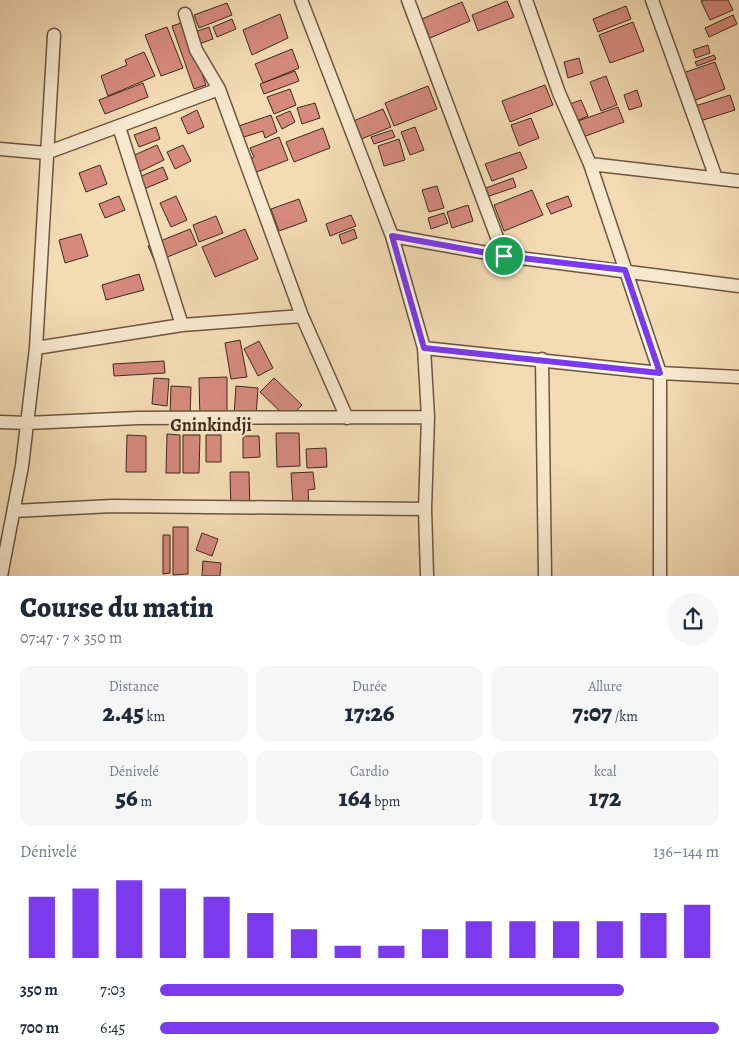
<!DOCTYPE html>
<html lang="fr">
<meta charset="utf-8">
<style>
body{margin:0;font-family:Alegreya,serif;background:#f6f6f7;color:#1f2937;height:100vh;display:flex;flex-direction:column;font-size:19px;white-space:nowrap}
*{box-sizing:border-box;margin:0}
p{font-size:16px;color:#747a83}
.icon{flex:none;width:28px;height:28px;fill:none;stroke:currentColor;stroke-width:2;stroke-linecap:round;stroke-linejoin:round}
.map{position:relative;height:576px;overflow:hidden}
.sheet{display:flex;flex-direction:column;background:#fff;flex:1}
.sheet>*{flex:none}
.pin{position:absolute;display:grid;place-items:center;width:42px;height:42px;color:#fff;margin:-21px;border:2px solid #fff;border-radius:50%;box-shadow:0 1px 5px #0007}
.round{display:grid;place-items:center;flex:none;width:52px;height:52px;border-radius:26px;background:#f6f6f7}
.overview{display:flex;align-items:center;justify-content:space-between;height:85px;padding:0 20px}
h1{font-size:28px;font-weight:800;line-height:38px}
.stats{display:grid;grid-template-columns:repeat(3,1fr);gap:8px;height:85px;padding:5px 20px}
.stats div{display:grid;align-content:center;border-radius:12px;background:#f6f6f7;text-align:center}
.stats b{font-size:25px;font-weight:800}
.stats small{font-size:14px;font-weight:400}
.stats p{font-size:14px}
.chart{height:140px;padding:10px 20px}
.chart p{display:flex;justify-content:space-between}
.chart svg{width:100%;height:90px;margin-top:5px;stroke:#7c3aed;stroke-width:6}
ul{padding:0 20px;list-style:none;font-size:16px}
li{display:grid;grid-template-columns:80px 60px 1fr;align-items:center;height:38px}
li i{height:12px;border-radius:6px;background:#7c3aed}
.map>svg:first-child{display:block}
.building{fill:#d58a7d;stroke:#3f291a}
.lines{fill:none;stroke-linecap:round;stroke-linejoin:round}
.minor-casing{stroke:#6c5640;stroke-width:15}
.minor{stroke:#f7e8ce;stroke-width:12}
.route-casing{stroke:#fff;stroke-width:10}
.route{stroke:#7c3aed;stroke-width:6}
.labels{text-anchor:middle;stroke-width:4;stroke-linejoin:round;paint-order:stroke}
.quarter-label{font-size:18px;font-weight:bold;fill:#3f291a;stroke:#f7e8ce}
</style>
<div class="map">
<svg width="739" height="576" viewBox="0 0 739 576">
<rect width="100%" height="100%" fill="#f3dbb4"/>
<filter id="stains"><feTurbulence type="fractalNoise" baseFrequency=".004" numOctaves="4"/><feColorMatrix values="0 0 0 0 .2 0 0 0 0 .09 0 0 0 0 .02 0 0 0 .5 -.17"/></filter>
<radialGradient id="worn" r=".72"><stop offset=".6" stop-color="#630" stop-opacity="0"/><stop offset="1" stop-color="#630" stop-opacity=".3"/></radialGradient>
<path class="building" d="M704,0H728L733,10L710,20L701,1Z
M507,1L514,17L478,31L472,15Z
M462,2L470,21L430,38L422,19Z
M227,3L232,15L199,28L194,15Z
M626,6L631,19L598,32L593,19Z
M280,14L288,38L252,55L243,30Z
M733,15L737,24L709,37L705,28Z
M232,19L236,29L217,37L213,27Z
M184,22L206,85L194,89L172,26Z
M633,22L644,51L610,63L599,35Z
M167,27L183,68L161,76L145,35Z
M209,27L213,39L196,45L192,33Z
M708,45L710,53L696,58L693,50Z
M292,49L299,68L263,83L255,64Z
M144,52L155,76L108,96L101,76L127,65L125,60Z
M714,55L716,59L697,66L695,62Z
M579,58L583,73L568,78L564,62Z
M715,62L725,89L693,101L683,73Z
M295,71L299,81L264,94L260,84Z
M606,76L617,105L601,111L590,82Z
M143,83L148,97L105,114L99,100Z
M545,85L553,105L510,122L502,101Z
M428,86L437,109L394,126L385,103Z
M290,89L296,105L274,114L267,97Z
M637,90L642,106L629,110L624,95Z
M730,95L735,110L697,122L692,107Z
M581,100L588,116L574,122L567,105Z
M315,103L320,118L302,124L297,108Z
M618,107L624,122L583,137L578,121Z
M383,109L391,127L354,142L346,124Z
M197,110L204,127L188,134L181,118Z
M290,111L295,122L282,129L276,117Z
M271,115L277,132L265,138L263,131L231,141L227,130Z
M531,118L539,138L519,146L511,125Z
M156,127L160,139L139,147L134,135Z
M415,127L424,150L410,155L401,132Z
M323,128L330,148L294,162L286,142Z
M392,130L395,137L374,144L371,137Z
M279,137L288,160L246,176L241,163L254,157L250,148Z
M399,139L405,160L384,166L378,146Z
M157,145L164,160L137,173L130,157Z
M183,145L191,161L175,169L167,152Z
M520,152L527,168L492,181L485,164Z
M100,165L107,184L86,192L79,173Z
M163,167L168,179L144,189L139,177Z
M513,178L516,187L489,196L486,188Z
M437,186L444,208L429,212L422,190Z
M532,190L543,215L504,231L494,205Z
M119,196L125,210L105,218L99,204Z
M176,196L187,220L171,227L160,203Z
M568,196L572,206L551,214L546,204Z
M299,199L307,221L279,231L271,209Z
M468,205L473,221L452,228L447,212Z
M444,213L448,223L431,229L428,218Z
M351,215L356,226L330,236L326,224Z
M216,216L223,233L199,242L193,225Z
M190,229L197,245L155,262L148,246Z
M245,229L258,259L215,277L202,247Z
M354,229L357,238L342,244L339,235Z
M81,234L88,256L65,263L59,240Z
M139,274L144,290L106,300L102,285Z
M240,340L247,377L231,379L225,343Z
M259,341L273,368L258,376L244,349Z
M164,361L165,373L114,376L113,364Z
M227,377V420L200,421L199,378Z
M154,378L169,379L167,406L152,404Z
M274,378L302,405L288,419L260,392Z
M171,386L191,387L190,416L170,415Z
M236,386L258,388L256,416L234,415Z
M276,433H299L300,466L277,467Z
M167,434L180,435V473H166Z
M127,435L146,436V472H126Z
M183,435H200L199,473H183Z
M206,435H221V462H206Z
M243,436H259L260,457L243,458Z
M326,448L327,467L307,468L306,449Z
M230,472H249L250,513L231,514Z
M313,472L315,489L308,490L309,505L293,506L291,473Z
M173,527H188V574L173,575Z
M202,533L218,539L212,556L196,550Z
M163,535H170V573L163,574Z
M203,561L221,563L220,576H202Z"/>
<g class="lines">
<g class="minor-casing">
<path id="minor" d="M301,0L392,236L424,348L428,417L425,509L427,576
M408,0L504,256
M526,0L559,93L590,164L660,373V576
M652,0L716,178
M185,14L196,50L219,89L302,316L347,418
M119,127L182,325
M0,149L46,153L219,89
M590,164L739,181
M392,236L504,256L739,286
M36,348L182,325L302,316
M424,348L660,373L739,377
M542,359L545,576
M0,422L27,423L138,418L428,417
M14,511L112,506L425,509
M1,576L22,466L36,348L54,35"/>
</g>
<use href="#minor" class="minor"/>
</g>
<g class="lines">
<g class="route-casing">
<path id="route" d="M392,236L504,256L625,270L660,373L424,348Z"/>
</g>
<use href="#route" class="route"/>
</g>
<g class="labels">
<g class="quarter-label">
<text x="211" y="431">Gninkindji</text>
</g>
</g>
<rect width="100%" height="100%" filter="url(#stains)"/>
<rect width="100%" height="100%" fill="url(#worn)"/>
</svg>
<div class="pin" style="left:504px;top:256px;background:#1e9e55"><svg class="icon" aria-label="arrive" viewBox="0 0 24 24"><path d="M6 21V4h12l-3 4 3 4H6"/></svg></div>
</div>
<section class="sheet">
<div class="overview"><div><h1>Course du matin</h1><p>07:47 · 7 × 350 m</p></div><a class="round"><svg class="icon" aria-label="share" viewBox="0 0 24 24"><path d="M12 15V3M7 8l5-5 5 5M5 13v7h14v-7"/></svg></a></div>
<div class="stats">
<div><p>Distance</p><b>2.45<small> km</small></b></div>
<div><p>Durée</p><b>17:26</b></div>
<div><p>Allure</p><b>7:07<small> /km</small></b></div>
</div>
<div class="stats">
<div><p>Dénivelé</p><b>56<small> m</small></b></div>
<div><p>Cardio</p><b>164<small> bpm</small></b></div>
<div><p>kcal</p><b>172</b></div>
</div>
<div class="chart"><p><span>Dénivelé</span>136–144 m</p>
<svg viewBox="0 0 160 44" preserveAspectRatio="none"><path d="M5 44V14M15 44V10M25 44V6M35 44V10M45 44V14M55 44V22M65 44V30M75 44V38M85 44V38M95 44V30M105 44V26M115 44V26M125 44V26M135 44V26M145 44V22M155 44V18"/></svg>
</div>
<ul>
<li><b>350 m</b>7:03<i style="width:83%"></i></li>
<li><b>700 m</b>6:45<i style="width:100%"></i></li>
</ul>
</section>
